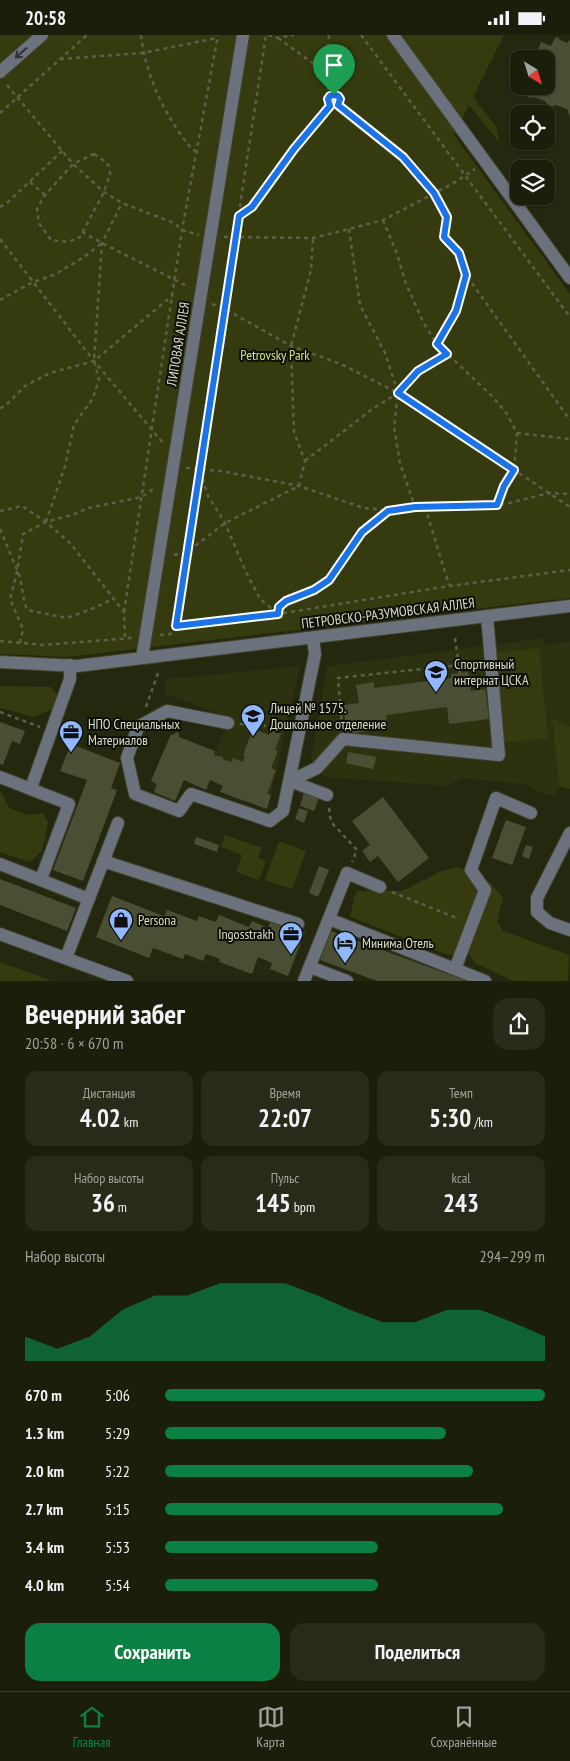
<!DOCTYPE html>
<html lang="ru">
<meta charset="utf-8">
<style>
body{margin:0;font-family:"PT Sans Narrow",sans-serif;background:#282b19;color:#f1f3f6;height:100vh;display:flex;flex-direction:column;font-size:19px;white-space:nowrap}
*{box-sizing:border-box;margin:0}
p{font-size:16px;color:#a0a29d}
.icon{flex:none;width:28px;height:28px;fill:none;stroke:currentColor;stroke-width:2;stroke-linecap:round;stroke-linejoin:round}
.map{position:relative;height:946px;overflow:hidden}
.sheet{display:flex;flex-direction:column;background:#1b1e0b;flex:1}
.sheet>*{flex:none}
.needle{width:32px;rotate:142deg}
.fabs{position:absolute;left:510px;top:15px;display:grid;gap:10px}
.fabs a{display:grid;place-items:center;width:45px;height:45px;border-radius:10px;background:#1b1e0b;box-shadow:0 1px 4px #0004,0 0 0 1px #393c2c;font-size:25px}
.pin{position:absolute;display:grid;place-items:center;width:42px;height:42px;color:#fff;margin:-51px -21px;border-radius:50% 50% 50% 0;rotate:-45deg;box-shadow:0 0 5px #0007}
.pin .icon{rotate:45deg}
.round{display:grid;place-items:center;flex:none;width:52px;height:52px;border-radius:15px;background:#282b19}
.overview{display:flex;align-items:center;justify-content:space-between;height:85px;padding:0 25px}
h1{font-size:28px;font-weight:700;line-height:38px}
.stats{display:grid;grid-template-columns:repeat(3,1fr);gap:8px;height:85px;padding:5px 25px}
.stats div{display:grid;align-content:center;border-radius:12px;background:#282b19;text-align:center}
.stats b{font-size:25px;font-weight:700}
.stats small{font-size:14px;font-weight:400}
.stats p{font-size:14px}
.chart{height:140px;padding:10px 25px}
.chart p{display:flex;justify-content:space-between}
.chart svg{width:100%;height:90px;margin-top:5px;fill:#0b8043;opacity:.7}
.primary-button{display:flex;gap:10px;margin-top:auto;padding:10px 25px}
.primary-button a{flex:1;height:58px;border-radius:15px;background:#0b8043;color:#fff;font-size:20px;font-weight:700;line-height:58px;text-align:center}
.primary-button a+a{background:#282b19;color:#f1f3f6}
ul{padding:0 25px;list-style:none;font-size:16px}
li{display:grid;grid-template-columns:80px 60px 1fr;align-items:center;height:38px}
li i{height:12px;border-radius:6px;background:#0b8043}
.status{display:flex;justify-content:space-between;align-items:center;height:35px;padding:0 25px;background:#1b1e0b;direction:ltr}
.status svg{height:14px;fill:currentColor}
.tab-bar{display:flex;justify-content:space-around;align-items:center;height:70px;border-top:1px solid #393c2c;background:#1b1e0b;font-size:14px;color:#a0a29d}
.tab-bar a{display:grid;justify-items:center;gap:2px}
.tab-bar .on{color:#0b8043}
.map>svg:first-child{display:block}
.built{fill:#2c3110}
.green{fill:#353b0f}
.building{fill:#4a4f34}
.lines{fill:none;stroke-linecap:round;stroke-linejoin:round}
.minor-casing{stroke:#41452d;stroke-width:14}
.path{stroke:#5c604a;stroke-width:2.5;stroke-dasharray:4 4;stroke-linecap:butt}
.minor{stroke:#6c727d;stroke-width:12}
.oneway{stroke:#2f3230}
.route-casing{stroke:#fff;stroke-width:10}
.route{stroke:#1a73e8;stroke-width:6}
.labels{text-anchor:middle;stroke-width:4;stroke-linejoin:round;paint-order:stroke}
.street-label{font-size:14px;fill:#d9dccc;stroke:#0e1006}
.park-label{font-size:14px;fill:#d3e483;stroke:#0e1006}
.poi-label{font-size:14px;fill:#d9dccc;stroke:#0e1006;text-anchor:start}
</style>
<div class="status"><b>20:58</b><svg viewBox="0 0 49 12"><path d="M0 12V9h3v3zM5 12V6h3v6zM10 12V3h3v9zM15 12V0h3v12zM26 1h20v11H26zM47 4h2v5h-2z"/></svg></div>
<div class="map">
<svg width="570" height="946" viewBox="0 0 570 946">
<rect width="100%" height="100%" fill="#24280f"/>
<path class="built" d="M544,603L545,610L570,606V692L552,685L559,751L555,762L537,757L529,750L463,743L446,751L324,742L311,724L327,631Z
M300,631L271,760L267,774L220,757L231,727L223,724V722L214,720L230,683L165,659V644Z"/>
<path class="green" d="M0,0H504L473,62L496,92L499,107L469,70L454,100L570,259V563L67,622L0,619Z
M539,613L548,703L505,707L496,618Z
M0,651L51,652L58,660L52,674L34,682L0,673Z
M552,684L570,692V754L559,751Z
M0,755L9,773L28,780L43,778L48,788L42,816L30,827L0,817Z
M225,800L262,813L258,823L266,826L259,845L236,837L242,820L221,812Z
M279,806L306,816L292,854L265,845Z
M458,832L488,846L503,862L497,886L503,896L569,920L568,946H513L475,928L467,916L448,920L350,882L356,856H402L442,836Z
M0,927L52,946H0Z"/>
<path class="building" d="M558,2L560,5L567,8L570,5V82L567,74L556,70L551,72L548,71L545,66L534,62L530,63L521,56L523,51H546V24H534L541,7L551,11L555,3Z
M468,637L471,656L485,654L489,684L449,689L447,672L386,680L388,693L347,699L343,670L359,668L356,650L374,647V653L451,643V639Z
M0,687L25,696L20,709L12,706L3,730L0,729Z
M253,694L269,700L271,695L281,699L275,715L278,716L271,733L276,735L267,759L271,760L267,774L220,757L223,751L210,745L206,755L184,745L175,766L154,757L157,749L151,746L171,699L173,700L176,697L179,698V702L215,716L214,720L223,722V724L231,727L233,723L243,727L245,721L243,720Z
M71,709L120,728L111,753L117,755L83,846L53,835L87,745L60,736Z
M348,717L376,722L373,734L346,728Z
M304,757L319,763L314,776L300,771Z
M383,762L429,823L398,847L378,821L370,827L366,821L362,816L370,810L352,786Z
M299,773L308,776L304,788L295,784Z
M506,785L526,792L512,830L492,823Z
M196,802L219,810L217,817L194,809Z
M526,810L533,812L529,824L522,821Z
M319,831L329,835L318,862L309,858Z
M0,844L76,873L67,896L0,870Z
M112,861L164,881L167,875L197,886L199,881L216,887L219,880L249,892L252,886L268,893L271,884L305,897L288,941L270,934L272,928L258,922L252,939L219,927L220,924L206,919L203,926L185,919L183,924L153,913L149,923L96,902Z
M331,896L467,946H377L320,925Z"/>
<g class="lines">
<g class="minor-casing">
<path id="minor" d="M393,0L570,243
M0,37L42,0
M142,623L243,0
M0,627L77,631L570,571
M228,688L167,676L138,692L127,723L135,759L179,776L191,759L270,786L283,776L315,619L313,603
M0,742L69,769L41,844
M290,746L317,733L343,704L499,720L487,581
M290,746L327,760
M31,753L70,644V630
M570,798L537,863V877L550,888L570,895
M103,826L298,889
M0,829L89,864
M329,884L485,946
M0,899L127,946
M66,923L118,788
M310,932L347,946
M455,934L485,855L471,835L496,763L531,778
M304,946L347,838L380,852"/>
</g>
<path class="path" d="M141,0C145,35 159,68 179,97C185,105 188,112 197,117
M268,0L278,3L294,0
M361,0L570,282
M278,3L325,37L329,61
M60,24L143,18L217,3
M325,36L329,0
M7,50L73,129L104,157L122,168L174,188L182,195L199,200
M328 66a6 6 0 1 1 12 0a6 6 0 1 1-12 0Z
M338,71L403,122L434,158L447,182L445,202L459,218L466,240L570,385
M0,78L87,0
M94,119L103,125L109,131L110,139L104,157L80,202L68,207L51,205L39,188L37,174L45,160L73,129Z
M30,147L45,160
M0,172L7,168L62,116
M239,181L252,171L294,114L330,71
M383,185L397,219L405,246L423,287L437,309L493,362L507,379L517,398L514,435L504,451L497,471
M349,194L360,270L385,318L398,358L394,392L400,428L415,472
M82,197L102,208L189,252
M224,202L313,203L349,194L383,185L452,149L475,134
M0,204L94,326L163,408
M0,265L33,247L54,240L84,222L102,208
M212,269L225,274L291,311L341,329L398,358L570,472
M437,309L455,276L466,240
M0,373L5,371L25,351L50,338L94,326L173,260
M517,398L570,404
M305,426L371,375L398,358L418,336L446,319
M186,433L220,436L299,451L364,473L388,475L415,472L497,471L549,458L570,459
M200,436L208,461L225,488L245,535L260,564L278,579
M425,472L449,550
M0,476L22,471L46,487L70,508L124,577L125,604
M46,487L65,431L74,390L93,363L99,344L94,326L102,208L122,168
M0,494L20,542L24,565L27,575L67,583L94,573L113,564
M174,520L186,518L225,488L299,451L305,426L294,397L291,311L311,235L313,203
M124,577L182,195L218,0
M278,579L279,572L286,566L314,555L329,545L362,497L388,476
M176,591L266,0
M160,600L170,599L176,591L278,579L449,551L570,535
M455,603L460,638
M0,606L43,610L132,603
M20,608L23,594L10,564L17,537L23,499L46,487L75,479L88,473L142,462L156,452
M146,672L158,638
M0,677L40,692
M240,689L266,691
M342,692L338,643L478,628
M329,773L331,787L357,815L352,827
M392,857L459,884"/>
<use href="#minor" class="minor"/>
</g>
<defs><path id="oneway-shaft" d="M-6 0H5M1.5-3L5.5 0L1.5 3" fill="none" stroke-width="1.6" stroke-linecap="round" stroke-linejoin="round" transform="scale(1.25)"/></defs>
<use class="oneway" href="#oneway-shaft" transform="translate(21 18) rotate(139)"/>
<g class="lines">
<g class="route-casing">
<path id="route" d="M334,60L338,61L340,64L338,70L403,122L434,158L447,182L444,202L459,218L466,240L456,276L437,309L447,319L418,336L398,358L514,435L504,451L497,470L415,472L388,476L362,497L329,545L314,555L286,566L279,572L278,579L176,591L239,181L252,172L294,114L330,71L328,64L330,61Z"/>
</g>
<use href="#route" class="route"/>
</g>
<defs>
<g id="school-pin" transform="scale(1.25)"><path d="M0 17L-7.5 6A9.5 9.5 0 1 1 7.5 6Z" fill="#91b8fd" stroke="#0e1006"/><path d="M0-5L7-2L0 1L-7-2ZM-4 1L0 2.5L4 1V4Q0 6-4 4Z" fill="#111"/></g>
<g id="office-pin" transform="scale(1.25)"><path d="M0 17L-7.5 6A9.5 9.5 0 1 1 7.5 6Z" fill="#91b8fd" stroke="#0e1006"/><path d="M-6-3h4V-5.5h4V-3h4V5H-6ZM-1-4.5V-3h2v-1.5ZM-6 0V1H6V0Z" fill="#111"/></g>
<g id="shop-pin" transform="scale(1.25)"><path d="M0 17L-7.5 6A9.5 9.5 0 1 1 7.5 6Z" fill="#91b8fd" stroke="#0e1006"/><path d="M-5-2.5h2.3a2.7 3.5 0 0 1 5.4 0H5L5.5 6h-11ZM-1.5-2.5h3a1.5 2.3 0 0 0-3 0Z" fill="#111"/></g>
<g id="hotel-pin" transform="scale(1.25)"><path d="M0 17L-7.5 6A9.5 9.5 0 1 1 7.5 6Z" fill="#91b8fd" stroke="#0e1006"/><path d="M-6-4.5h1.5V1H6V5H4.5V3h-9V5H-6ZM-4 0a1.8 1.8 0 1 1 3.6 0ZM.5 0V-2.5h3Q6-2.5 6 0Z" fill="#111"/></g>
</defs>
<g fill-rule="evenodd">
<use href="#school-pin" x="436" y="637"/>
<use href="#school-pin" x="253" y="681"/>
<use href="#office-pin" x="71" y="697"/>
<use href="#shop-pin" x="121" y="885"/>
<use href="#office-pin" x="291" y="899"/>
<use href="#hotel-pin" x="345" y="908"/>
</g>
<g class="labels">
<g class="street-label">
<text transform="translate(178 309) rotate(-81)" y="5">ЛИПОВАЯ АЛЛЕЯ</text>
<text transform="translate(388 578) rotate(-7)" y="5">ПЕТРОВСКО-РАЗУМОВСКАЯ АЛЛЕЯ</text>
</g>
<g class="park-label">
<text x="275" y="325">Petrovsky Park</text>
</g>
<g class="poi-label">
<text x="454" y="634">Спортивный<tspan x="454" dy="16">интернат ЦСКА</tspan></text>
<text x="270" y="678">Лицей № 1575.<tspan x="270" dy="16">Дошкольное отделение</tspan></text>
<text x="88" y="694">НПО Специальных<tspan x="88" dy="16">Материалов</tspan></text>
<text x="138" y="890">Persona</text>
<text x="274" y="904" text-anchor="end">Ingosstrakh</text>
<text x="362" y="913">Минима Отель</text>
</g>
</g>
</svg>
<div class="fabs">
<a><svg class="needle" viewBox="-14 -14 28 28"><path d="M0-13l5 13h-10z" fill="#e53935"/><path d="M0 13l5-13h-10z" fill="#a0a29d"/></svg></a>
<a><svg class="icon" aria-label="locate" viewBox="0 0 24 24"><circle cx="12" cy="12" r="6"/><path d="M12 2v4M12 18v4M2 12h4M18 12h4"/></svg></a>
<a><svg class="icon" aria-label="layers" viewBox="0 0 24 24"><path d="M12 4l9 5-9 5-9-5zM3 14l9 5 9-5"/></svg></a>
</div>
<div class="pin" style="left:334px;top:60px;background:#1e9e55"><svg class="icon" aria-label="arrive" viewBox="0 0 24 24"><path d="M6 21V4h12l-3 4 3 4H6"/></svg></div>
</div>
<section class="sheet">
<div class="overview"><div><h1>Вечерний забег</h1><p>20:58 · 6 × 670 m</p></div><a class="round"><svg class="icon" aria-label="share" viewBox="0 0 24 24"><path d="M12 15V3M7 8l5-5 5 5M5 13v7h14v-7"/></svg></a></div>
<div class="stats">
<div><p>Дистанция</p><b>4.02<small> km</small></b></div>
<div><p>Время</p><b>22:07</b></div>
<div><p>Темп</p><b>5:30<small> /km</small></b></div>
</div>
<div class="stats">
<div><p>Набор высоты</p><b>36<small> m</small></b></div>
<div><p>Пульс</p><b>145<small> bpm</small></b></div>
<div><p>kcal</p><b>243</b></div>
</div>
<div class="chart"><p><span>Набор высоты</span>294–299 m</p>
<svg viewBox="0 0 160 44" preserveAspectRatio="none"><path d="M0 44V32L10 38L20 32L30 19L40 12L50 12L60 6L70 6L80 6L90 12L100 19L110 25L120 25L130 19L140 19L150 25L160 32V44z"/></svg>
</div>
<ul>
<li><b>670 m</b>5:06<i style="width:100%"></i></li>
<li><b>1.3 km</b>5:29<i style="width:74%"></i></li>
<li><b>2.0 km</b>5:22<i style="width:81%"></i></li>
<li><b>2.7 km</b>5:15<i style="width:89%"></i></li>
<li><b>3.4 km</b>5:53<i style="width:56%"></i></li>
<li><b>4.0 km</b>5:54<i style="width:56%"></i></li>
</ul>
<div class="primary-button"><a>Сохранить</a><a>Поделиться</a></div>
</section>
<nav class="tab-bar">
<a class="on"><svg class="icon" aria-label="home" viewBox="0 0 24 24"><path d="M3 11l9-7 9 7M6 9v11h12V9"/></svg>Главная</a>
<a><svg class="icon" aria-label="map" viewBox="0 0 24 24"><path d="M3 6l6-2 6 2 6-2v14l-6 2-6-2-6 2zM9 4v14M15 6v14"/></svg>Карта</a>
<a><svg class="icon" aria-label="saved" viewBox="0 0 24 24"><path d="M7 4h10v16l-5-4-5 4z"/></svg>Сохранённые</a>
</nav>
